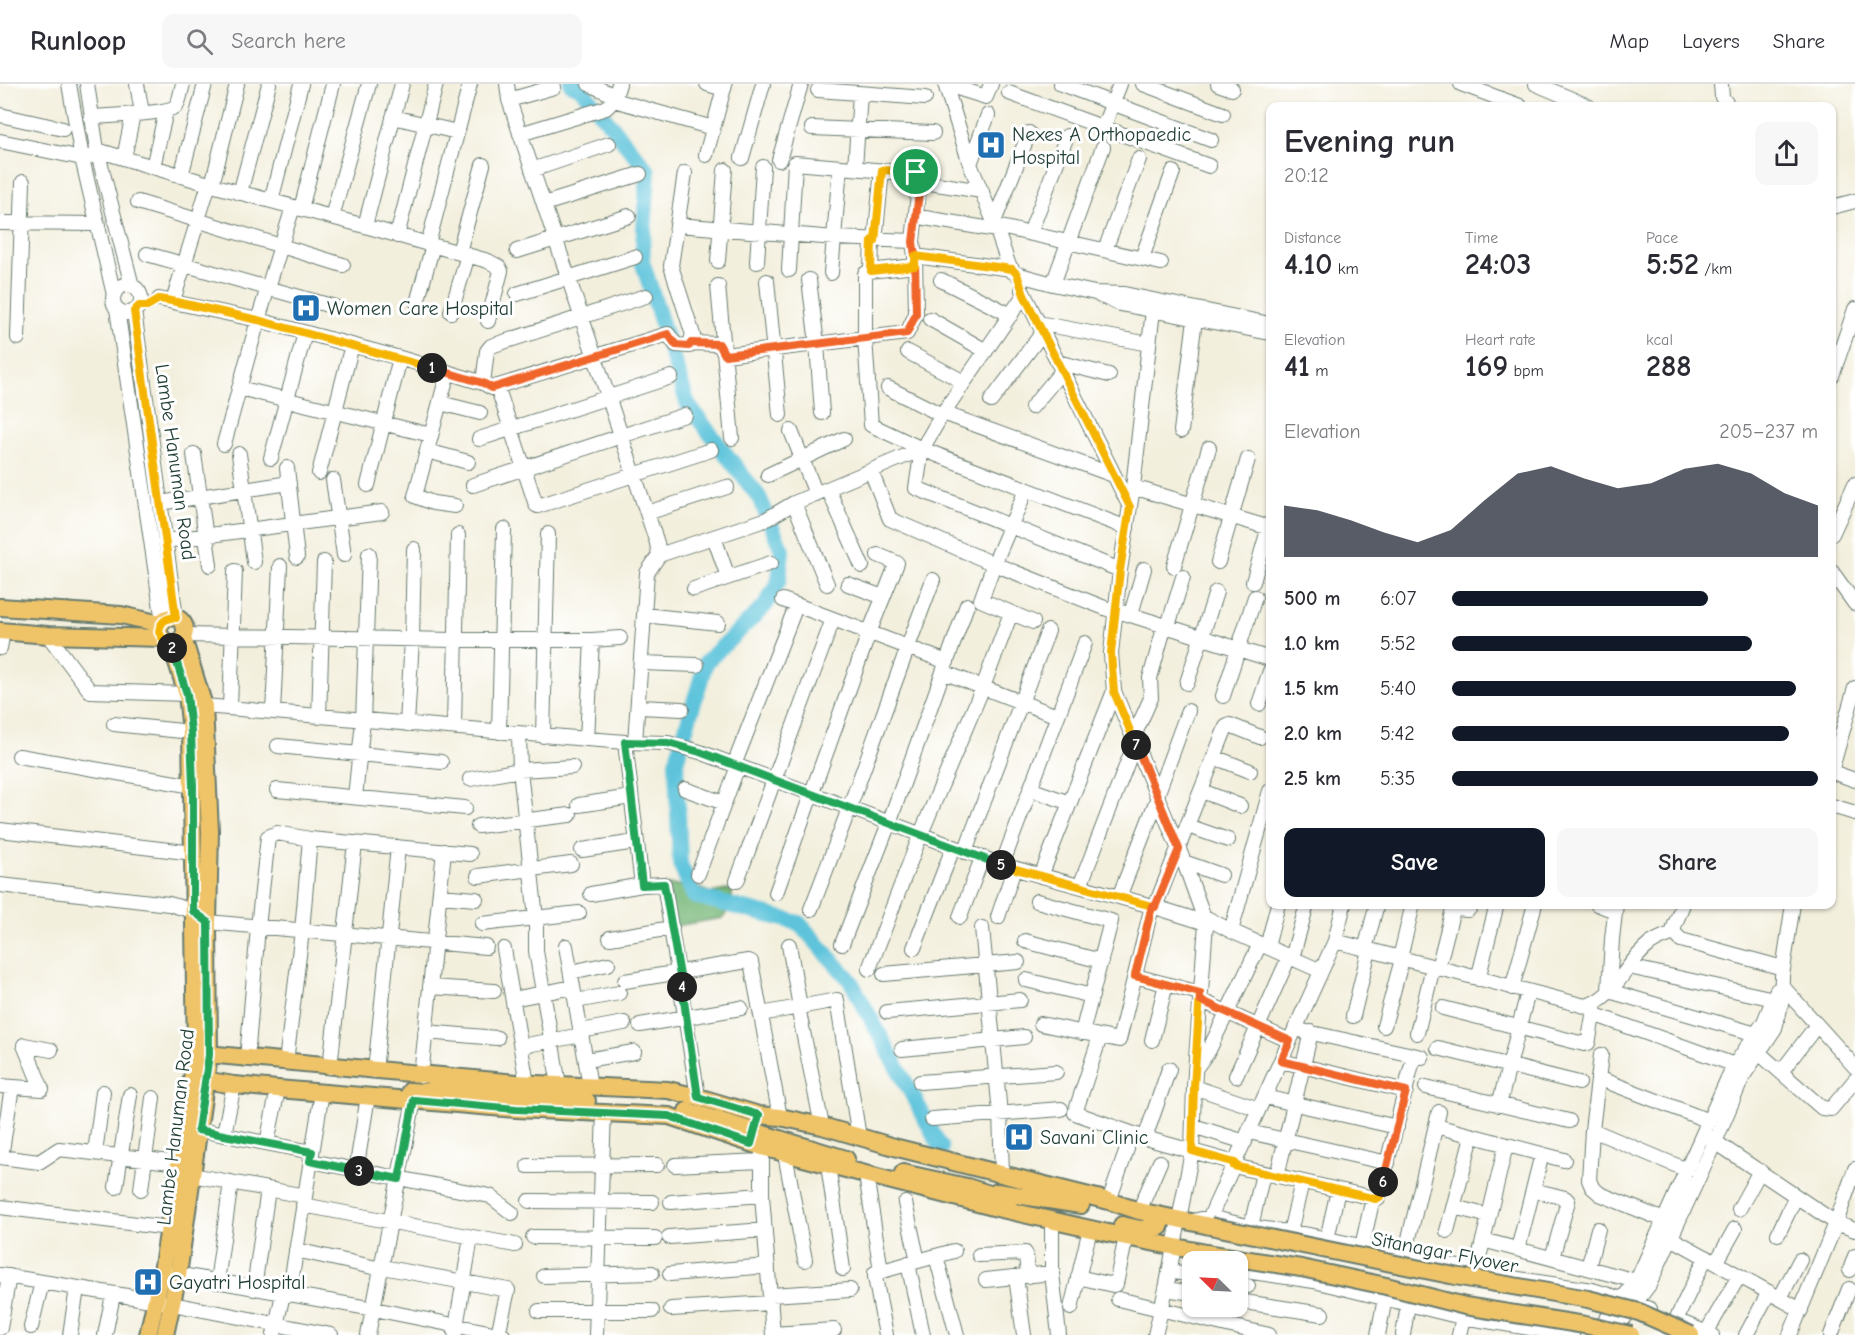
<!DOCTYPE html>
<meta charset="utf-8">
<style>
body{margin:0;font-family:"Comic Neue",sans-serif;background:#f7f7f7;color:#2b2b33;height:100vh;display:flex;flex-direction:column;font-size:22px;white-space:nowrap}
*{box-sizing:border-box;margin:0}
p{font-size:20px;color:#7c7c81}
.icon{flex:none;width:33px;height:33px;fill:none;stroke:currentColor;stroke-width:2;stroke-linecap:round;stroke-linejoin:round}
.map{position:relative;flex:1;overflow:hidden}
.drawer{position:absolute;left:1266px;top:18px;width:570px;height:807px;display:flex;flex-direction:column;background:#fff;border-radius:12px;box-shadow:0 2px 4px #0004}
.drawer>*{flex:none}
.needle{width:39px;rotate:294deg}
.tools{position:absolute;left:1182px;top:1167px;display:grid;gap:12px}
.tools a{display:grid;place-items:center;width:66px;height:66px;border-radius:12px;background:#fff;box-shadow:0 2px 4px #0004;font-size:30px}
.pin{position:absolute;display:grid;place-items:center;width:51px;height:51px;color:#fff;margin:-26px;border:3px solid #fff;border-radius:50%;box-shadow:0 2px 6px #0007}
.km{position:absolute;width:30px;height:30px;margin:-15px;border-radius:50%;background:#222;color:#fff;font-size:16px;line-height:30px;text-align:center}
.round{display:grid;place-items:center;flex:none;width:63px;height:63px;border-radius:12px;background:#f7f7f7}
.head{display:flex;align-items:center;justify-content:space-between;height:102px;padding:0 18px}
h1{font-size:33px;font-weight:800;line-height:45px}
.figures{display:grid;grid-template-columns:repeat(3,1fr);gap:9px;height:102px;padding:6px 18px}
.figures div{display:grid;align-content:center}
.figures b{font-size:30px;font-weight:800}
.figures small{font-size:16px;font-weight:400}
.figures p{font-size:16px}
.chart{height:168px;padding:12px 18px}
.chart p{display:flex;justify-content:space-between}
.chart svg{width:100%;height:108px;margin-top:6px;fill:#111827;opacity:.7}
.primary-button{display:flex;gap:12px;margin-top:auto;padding:12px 18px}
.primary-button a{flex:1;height:69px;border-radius:12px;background:#111827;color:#fff;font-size:24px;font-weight:800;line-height:69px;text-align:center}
.primary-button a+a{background:#f7f7f7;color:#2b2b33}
ul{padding:0 18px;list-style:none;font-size:20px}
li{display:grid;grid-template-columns:96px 72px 1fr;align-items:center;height:45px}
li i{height:15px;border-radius:8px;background:#111827}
header{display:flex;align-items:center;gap:36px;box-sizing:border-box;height:84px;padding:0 30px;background:#fff;border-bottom:2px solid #e1e1e2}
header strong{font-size:28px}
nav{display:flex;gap:33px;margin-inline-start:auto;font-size:21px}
.search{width:420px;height:54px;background:#f7f7f7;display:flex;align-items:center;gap:15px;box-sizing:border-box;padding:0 21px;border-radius:12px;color:#7c7c81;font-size:22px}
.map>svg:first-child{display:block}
.forest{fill:#78b879;stroke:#4c7a56;stroke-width:1.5}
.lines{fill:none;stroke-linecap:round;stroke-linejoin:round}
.river{stroke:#5ec4db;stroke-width:16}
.minor-casing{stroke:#697b6f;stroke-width:16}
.major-casing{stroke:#697b6f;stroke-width:20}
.minor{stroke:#fff;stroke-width:14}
.major{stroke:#efc469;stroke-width:16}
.major-bridge-casing{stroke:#697b6f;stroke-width:20;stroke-linecap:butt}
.major-bridge{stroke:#efc469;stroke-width:16}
.split-1-casing{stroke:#fff;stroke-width:12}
.split-2-casing{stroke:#fff;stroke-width:12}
.split-3-casing{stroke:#fff;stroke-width:12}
.split-4-casing{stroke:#fff;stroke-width:12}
.split-5-casing{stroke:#fff;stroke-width:12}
.split-6-casing{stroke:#fff;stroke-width:12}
.split-7-casing{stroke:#fff;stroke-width:12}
.split-8-casing{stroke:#fff;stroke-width:12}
.split-1{stroke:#f0652b;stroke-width:8}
.split-2{stroke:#f5b400;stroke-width:8}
.split-3{stroke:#22a559;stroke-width:8}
.split-4{stroke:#22a559;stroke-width:8}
.split-5{stroke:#22a559;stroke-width:8}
.split-6{stroke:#f5b400;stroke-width:8}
.split-7{stroke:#f0652b;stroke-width:8}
.split-8{stroke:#f5b400;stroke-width:8}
.labels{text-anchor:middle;stroke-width:6;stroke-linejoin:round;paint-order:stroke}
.poi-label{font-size:20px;fill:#1f3d34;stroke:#fff;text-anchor:start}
.street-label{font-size:20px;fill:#1f3d34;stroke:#fff}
</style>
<header>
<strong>Runloop</strong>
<div class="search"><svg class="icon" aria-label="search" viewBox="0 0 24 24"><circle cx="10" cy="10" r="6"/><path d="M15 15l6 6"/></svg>Search here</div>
<nav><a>Map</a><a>Layers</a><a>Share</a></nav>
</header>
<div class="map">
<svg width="1855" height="1251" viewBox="0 0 1855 1251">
<rect width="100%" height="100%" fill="#fff"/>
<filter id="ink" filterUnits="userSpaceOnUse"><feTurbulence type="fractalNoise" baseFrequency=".0167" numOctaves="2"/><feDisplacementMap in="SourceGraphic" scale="12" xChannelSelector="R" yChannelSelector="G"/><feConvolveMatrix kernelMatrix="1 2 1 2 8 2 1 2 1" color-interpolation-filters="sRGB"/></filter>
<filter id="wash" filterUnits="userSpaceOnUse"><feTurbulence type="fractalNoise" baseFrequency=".008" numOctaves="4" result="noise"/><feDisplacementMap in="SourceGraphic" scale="24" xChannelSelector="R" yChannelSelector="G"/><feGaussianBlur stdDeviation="1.35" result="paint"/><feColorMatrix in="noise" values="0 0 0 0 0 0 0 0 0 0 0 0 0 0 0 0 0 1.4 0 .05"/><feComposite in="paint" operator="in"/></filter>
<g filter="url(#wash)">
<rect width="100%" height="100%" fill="#f3efdd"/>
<path class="forest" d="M667,801L694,802L711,809L732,805V819L723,834L675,842Z"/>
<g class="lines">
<path class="river" d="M571,0L579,2L648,87L642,177L688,321L759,413L782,466L779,496L765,522L706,578L676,678L680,780L694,812L799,839L850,896L941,1064"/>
</g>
</g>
<g filter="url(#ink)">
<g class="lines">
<g class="minor-casing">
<path id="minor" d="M69,0L82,74L114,211
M87,0L97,66L132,202
M137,0L142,29
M507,0L509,16L657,459L659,471L647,489L635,658
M589,0L615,12
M707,0L724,5
M945,0L970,80L994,138L1008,179L1013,188L1020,191L1053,200L1095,209L1124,210L1270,240
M1061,0L1211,56
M1143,0L1223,30
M1218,0L1232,5
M1461,0L1520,22
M1536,0L1588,22
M1721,0L1722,13L1728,22
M951,2L986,13L991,0
M818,6L925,14
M1009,9L1209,82
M509,16L554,3
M614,16L713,44
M0,31L63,45
M91,33C105,32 168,30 176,22C180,17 181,6 183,0
M393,33L457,48
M812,44L933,49
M1103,44L1120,0
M520,50L606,24L614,16L619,0
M0,57L82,74L89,73
M97,66L212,101L365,142L488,177L499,183L501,187L488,237
M706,71L725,0
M124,74L133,30
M742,74L763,0
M779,76L801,0
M970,80L988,31
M153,83L166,27
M855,84L860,10
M532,86L609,60
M181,92L205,0
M930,99L982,107
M212,101L237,0
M240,109L269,0
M271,117L301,0
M138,118L343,181
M544,120L640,90
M1832,123L1855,117
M301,125L333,0
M332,133L369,0
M925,134L997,146
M994,138L1029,49
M0,139L98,140
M678,141L835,154L913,157
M365,142L402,0
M996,142L1161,179
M1030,149L1067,52
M397,152L436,0
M875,157L882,86
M428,160L470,0
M1105,166L1139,75
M517,167L629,132
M459,168L483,81
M147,170L335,223
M915,172L1012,185
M1142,174L1173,88
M718,177L725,86
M757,178L763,83
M915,182L869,187L865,190V254L871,341L922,365L1127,444
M871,187L872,156
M831,189L840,83
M809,196L817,260L822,329
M941,196L1011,231
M767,197L780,331
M1053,200L1103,63
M113 215a14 14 0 1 1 28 0a14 14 0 1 1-28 0Z
M718,202L732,354
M1022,206L1130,423
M517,210L635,173
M1099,211L1120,220L1270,249
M159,215L258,236L400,274L483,299L492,304L668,250L676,261L689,262L693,251L671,182L685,89
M173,217L209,100
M417,219L433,161
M117,225L163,538
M134,227L176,534
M451,228L468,171
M930,235L986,267
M1038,239L1149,260
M18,254L23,98
M691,259L719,260L725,271L907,249L916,230L915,172L913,157L920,90L795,79L789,186
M908,268L964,298
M1057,278L1109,291
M448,288L415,412L433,419L455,422
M1832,292L1855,225
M483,299L487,267L491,262L646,212
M497,302L536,421L538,422L711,366
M239,304L431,351
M888,304L942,331
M991,317L1043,248
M440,319L480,329
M1032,323L1062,287
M943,329L1113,391
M791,347L816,410
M1181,347L1195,235
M479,355L671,293
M224,360L258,236L293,123
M922,365L916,404L1120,486
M427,367L468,378
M194,370L210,481
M239,370L254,478
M271,374L305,249
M287,384L297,473
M871,387L890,435L994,480L1115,528
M319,389L352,261
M768,391L844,355
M333,396L344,471
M368,401L400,274
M473,401L685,331
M1133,403L1270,444
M828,405L862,482
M1026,406L994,480L981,516L1033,538
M160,419L289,399
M794,419L827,500
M647,429L727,403
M1832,450L1855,400
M714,453L728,493
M165,457L382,428
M659,471L765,436L794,419L922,365L943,329L1024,211
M1218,478L1248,375
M1174,482L1209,364
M1832,488L1855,520
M1253,498L1270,439
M848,500L883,513
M694,505L771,479
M783,516L947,578
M1115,526L1270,575
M1131,530L1144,485
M644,531L718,539
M1168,542L1183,493
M48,551L90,607L187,610
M184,551L455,556H592L620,554
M0,564L3,548
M642,579L697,581
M943,588L1057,632
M1187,599L1216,508
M1223,612L1255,513
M196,620L204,622L587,655L625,658L668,659L700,668L1002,781L1152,822L1206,839
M1259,620L1270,587
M639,623L682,625
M230,624L235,487
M273,628L280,482
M319,633L324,478
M114,640L191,648
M407,640L412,555L414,465
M454,643L458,451
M499,648L504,445
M519,650L520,686L536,834V867L559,1001
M543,652L548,450
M1133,654L1151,614L1150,594L1165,541
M587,655L592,556
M625,658L642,801
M278,662L441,678
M19,672L193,702
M1214,673L1250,687
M734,681L796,522
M1832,684L1855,604
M1832,688L1855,696
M470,695L520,686L572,683
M685,705L724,719
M1030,705L1070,719
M277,706L465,724
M1202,707L1240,722
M1157,711L1188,627
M355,713L363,637L369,470
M579,721L631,713
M1832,722L1855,729
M478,742L570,731
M1188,742L1228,756
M0,746L194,769
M582,766L636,758
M965,768L1048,547
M1184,778L1221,791
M1002,781L1085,559
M698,790L738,682
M478,792L571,780
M1041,792L1114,607
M737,797L833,535
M0,801L169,820L193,827L208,838L486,863
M1080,802L1135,659
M776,809L869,549L897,479L878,471
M591,810L642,801L664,800L698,1013
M440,812L476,815
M1119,813L1158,713
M1037,817L1111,837L1082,949
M1597,820L1615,827
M1616,820L1612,855L1609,907L1756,950
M1683,820L1674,843V849L1681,856L1783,884
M1155,823L1226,643L1230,641L1260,653
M811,825C854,716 891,605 933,496
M1203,832L1231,847L1321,887
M960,833L982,774
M998,833L1014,785
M482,840L579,829
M982,844L1000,1029L1002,1090
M1231,847L1270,707
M610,854L672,844
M1025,857L1101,877
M1335,857L1585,922C1615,915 1625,879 1649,861C1656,855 1666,852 1674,849
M842,860L889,739L967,521
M789,861L800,923
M566,862L590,1002
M1267,863L1278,820
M914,864L953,764
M504,865L527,1000
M1365,865L1377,820
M1292,874L1307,820
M1400,874L1413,820
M1629,883L1774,915
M1438,884L1452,829L1454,825L1468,826L1473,820
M869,885L920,752L983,603L1011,529
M571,888L608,880
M884,890L1018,878
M1135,892L1200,909
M1478,895L1497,820
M1026,896L1092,912
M625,897L748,877L751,878L780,1033
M1782,902L1855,983
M430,903L494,907
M1512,904L1535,820
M513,915L573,903
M1200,916L1290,957
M576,917L619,909
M798,923L822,1042
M1443,924L1584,960L1588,959L1589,955L1595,920
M887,928L1020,916
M761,930L837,916L859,1053
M1593,930L1735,981
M1353,932L1369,866
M1041,940L1119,956L1152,822
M640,941L741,924
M1384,942L1402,875
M581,947L624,939
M1303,947L1422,973
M425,948L497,954
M1417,949L1433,883
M1100,953L1075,1029L1145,1054L1235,1079
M1152,956L1166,900
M521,962L582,951
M1438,964L1579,999
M902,965L1024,953
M1759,969L1822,1024L1831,1025L1855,996
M1601,971L1592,1046L1589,1096L1592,1103L1600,1110L1664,1136
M247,975L258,843L268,753L277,749L310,755L470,770
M586,976L634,968
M1281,977L1406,1007
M286,978L302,847L310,755
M330,983L355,759
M1195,985L1209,966L1260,860
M375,987L398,763
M1781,988L1817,941
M421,992L444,767
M1236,992L1289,873
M1598,994L1709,1037
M920,998L1056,988
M0,1002L42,1005L24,961L51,966
M1194,1003L1259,1025
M1426,1003L1569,1037
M1265,1013L1397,1043
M1499,1021L1528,908
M932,1035L1061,1025
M1193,1042L1245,1058
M1436,1042L1564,1076
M199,1046L312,1068
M1592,1046L1687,1086
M1249,1048L1388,1079
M224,1050L234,1001
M1708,1053L1836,1139L1855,1146
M1145,1054L1169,985
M267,1059L278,1005
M762,1063V1111L773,1251
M95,1069L103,1008
M785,1070L805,1176
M0,1073L39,1078L59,1065L179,1079
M1,1073L12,1003
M311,1077L490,1112L512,1129
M675,1081L761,1077
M828,1081L843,1185
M528,1082L657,1081
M1234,1082L1378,1115L1414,972
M356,1087L368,1012
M192,1091L305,1112
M866,1091L881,1187
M1277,1092L1311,948
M116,1103L130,1011
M141,1105L153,1014
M1533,1106L1565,1114L1568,1117L1552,1174
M529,1117L652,1118
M1109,1117L1127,1065
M671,1118L762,1111
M905,1119L918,1177
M303,1121L515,1161
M0,1123L169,1144
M1454,1123L1489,1132
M1739,1125L1760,1087
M1139,1127L1160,1078
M1210,1133L1335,857L1344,820
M1052,1136V1189L1059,1251
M1193,1137L1210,1133L1251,1143L1309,1151L1505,1193L1592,1206L1635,1219L1650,1225
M1251,1143L1263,1089
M1447,1147L1472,1052
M1290,1148L1302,1098
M1778,1150L1796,1112
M533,1153L655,1154
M669,1153L765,1146
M1671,1154L1801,1226
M1327,1155L1338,1106
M1483,1156L1636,1197
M1362,1162L1373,1114
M1518,1165L1542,1070
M296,1166L381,1185
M979,1171L1025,1169L1026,1171L1028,1192
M1405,1171L1439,1028
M936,1172L957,1251
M908,1179L923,1251
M1716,1179L1735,1145
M382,1183L508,1206L498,1250
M1588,1184L1598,1145
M1238,1186L1314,1197L1457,1232L1572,1251
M1476,1186L1506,1061
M1850,1186L1855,1172
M1169,1187L1192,1191
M170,1189L374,1225L503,1251
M670,1190L768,1182
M0,1191L157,1217L331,1251
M544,1192L652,1189
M1016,1193L1024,1251
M1078,1193L1113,1201L1116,1200L1126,1153
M986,1196L1052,1189
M217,1198L231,1098
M1238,1200L1248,1202
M254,1205L268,1105
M1166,1205L1192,1209
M289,1211L322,1008
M771,1211L850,1206
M1780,1214L1800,1176
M1118,1215L1269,1251
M1238,1217L1322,1230
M1071,1224L1090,1145
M671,1225L771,1219
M539,1227H652
M1676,1236L1706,1173
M1678,1237L1712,1251
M31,1243L42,1198
M0,1244L9,1192
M455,1249L471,1153
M1706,1249L1739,1192
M773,1250L834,1246
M1595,1250L1637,1196L1732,985L1764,938L1777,906
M70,1251L77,1204
M105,1251L113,1211
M274,1251L283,1210
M368,1251L414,1016
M596,1251L604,1028
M886,1251L875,1193V1189L954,1167
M1155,1251L1166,1205L1192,1067L1194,1003L1206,839L1184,778L1114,607L1111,569L1120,486L1133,403L1153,226L1156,217
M1378,1251L1385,1214
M1403,1251L1408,1220
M1459,1251L1463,1233
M1611,1251L1649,1201L1715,1058L1743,992L1775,944L1781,921L1782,892L1793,820
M1746,1251L1769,1208
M1790,1251L1836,1139L1855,1085
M1831,1251L1849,1205"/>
</g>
<g class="major-casing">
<path id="major" d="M0,523L121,531L161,540
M159 546a13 13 0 1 1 26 0a13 13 0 1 1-26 0Z
M0,547L48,551L162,554
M196,969L516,999L668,1006L698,1013L759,1031L780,1033L822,1042L898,1064L1109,1117L1139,1127L1210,1142
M192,994L234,1001L278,1005L516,1025L669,1032L762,1063L834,1082L997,1124L1126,1153L1206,1169
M410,1007L423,1008L435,1006L587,1017
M687,1027L846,1075
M903,1089L967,1103L1009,1116
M997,1108L1081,1121
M1122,1141L1140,1145L1160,1143
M148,1251L162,1188L196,969L191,648L187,610L171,559
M165,1251L178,1191L209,971L208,838L210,747L204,622L183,554"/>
</g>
<use href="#minor" class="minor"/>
<use href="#major" class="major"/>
<g class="major-bridge-casing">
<path id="major-bridge" d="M1210,1142L1455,1192L1588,1215L1639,1228L1691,1251
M1206,1169L1301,1184L1386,1202L1465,1222L1585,1241L1631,1251"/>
</g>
<use href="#major-bridge" class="major-bridge"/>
</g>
</g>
<g class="lines" filter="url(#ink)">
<g class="split-1-casing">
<path id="split-1" d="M432,284L483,299L492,304L668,250L676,261L689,262L691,259L719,260L725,271L907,249L916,230L915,172L913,158L921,92L916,88"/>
</g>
<g class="split-2-casing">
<path id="split-2" d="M172,564L171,559L164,557L159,548C160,538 166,533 176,534L134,227L139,222H147L159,215L172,217L258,236L432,284"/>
</g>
<g class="split-3-casing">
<path id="split-3" d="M172,564L187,610L191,648L193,702V827L208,838L209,971L198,1046L312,1068L310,1077L359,1087"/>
</g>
<g class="split-4-casing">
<path id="split-4" d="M359,1087L399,1095L414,1016L516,1025L669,1032L751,1060L759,1031L698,1013L682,903"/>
</g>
<g class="split-5-casing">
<path id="split-5" d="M682,903L664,800L642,801L625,658L668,659L700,668L1001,781"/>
</g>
<g class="split-6-casing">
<path id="split-6" d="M1001,781L1152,822L1135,892L1200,909L1194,1003L1192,1067L1235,1079L1234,1082L1376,1115L1380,1113L1383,1098"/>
</g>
<g class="split-7-casing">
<path id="split-7" d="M1136,661L1179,765L1155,823L1152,822L1135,892L1200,909V916L1290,957L1281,977L1406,1007L1383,1098"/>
</g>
<g class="split-8-casing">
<path id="split-8" d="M916,88L882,86L875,157L872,156L871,187L915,182V172L1012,185L1017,190L1024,211L1130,423L1120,486L1111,569L1114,608L1136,661"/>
</g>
<use href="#split-1" class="split-1"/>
<use href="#split-2" class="split-2"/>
<use href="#split-3" class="split-3"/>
<use href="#split-4" class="split-4"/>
<use href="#split-5" class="split-5"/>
<use href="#split-6" class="split-6"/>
<use href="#split-7" class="split-7"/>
<use href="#split-8" class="split-8"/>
</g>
<defs>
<g id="hospital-square" transform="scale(1.5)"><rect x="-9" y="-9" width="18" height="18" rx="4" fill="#1f6fb2" stroke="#fff"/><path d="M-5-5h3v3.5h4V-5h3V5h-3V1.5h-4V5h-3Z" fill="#fff"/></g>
</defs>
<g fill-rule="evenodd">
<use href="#hospital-square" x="991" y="61"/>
<use href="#hospital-square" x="306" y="224"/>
<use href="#hospital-square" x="1019" y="1053"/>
<use href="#hospital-square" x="148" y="1198"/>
</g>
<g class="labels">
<g class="poi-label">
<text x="1012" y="57">Nexes A Orthopaedic<tspan x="1012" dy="23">Hospital</tspan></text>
<text x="327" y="231">Women Care Hospital</text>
<text x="1040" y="1060">Savani Clinic</text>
<text x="169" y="1205">Gayatri Hospital</text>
</g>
<g class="street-label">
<text transform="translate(176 378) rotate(82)" y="7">Lambe Hanuman Road</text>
<text transform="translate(175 1043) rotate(-83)" y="7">Lambe Hanuman Road</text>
<text transform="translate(1445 1168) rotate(11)" y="7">Sitanagar Flyover</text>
</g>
</g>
</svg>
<div class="tools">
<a><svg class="needle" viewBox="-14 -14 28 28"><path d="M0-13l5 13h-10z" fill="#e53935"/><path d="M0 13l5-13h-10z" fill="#7c7c81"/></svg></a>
</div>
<div class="pin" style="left:916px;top:88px;background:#1e9e55"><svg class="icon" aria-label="arrive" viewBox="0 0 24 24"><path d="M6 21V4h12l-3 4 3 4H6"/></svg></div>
<b class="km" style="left:432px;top:284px">1</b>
<b class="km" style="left:172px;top:564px">2</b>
<b class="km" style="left:359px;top:1087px">3</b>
<b class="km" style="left:682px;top:903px">4</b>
<b class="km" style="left:1001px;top:781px">5</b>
<b class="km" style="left:1383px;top:1098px">6</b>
<b class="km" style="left:1136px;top:661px">7</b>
<section class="drawer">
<div class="head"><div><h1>Evening run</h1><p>20:12</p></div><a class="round"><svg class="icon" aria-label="share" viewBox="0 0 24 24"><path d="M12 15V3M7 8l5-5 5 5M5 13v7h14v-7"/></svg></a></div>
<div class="figures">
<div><p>Distance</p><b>4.10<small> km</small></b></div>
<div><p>Time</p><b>24:03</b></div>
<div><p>Pace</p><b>5:52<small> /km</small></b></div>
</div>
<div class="figures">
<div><p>Elevation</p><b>41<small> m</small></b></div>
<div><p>Heart rate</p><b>169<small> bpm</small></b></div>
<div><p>kcal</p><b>288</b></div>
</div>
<div class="chart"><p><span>Elevation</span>205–237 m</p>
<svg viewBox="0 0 160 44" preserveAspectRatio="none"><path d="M0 44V23L10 25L20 29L30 34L40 38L50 33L60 21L70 10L80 7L90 12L100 16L110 14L120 8L130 6L140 10L150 18L160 23V44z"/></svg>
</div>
<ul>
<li><b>500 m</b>6:07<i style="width:70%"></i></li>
<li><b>1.0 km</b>5:52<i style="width:82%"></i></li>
<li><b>1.5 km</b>5:40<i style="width:94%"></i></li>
<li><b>2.0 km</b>5:42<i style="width:92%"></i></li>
<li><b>2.5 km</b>5:35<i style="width:100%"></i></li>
</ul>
<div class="primary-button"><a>Save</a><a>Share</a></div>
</section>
</div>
